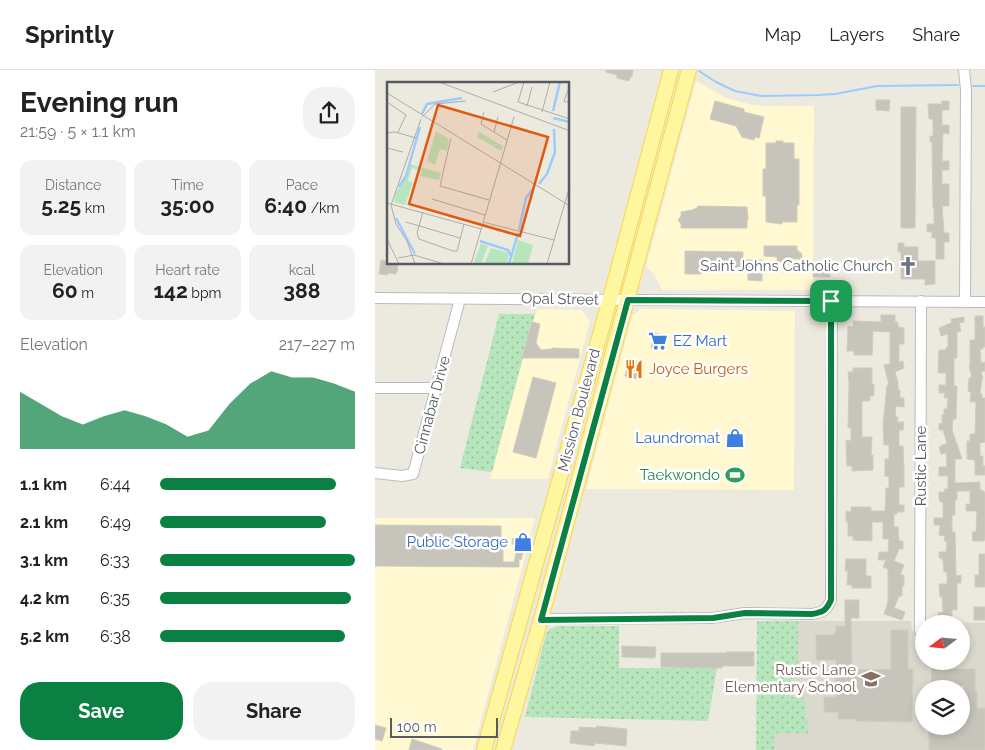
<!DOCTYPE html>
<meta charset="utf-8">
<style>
body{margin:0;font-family:Raleway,sans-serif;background:#f2f2f2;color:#222;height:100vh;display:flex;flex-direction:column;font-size:19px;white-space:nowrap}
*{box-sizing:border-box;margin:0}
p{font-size:16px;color:#767676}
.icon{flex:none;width:28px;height:28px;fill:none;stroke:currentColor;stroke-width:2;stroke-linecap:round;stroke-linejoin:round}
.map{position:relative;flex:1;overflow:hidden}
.panel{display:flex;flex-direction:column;background:#fff;width:375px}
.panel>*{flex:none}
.needle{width:32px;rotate:254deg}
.fabs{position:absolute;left:540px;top:545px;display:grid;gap:10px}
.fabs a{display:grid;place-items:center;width:55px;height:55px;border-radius:50%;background:#fff;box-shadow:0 2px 8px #0003;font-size:25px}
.scale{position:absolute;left:15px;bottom:12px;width:108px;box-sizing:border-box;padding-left:5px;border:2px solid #575b61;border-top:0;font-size:14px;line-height:18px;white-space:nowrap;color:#575b61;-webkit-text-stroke:4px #fff;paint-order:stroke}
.pin{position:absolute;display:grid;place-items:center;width:42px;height:42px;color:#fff;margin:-21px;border-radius:10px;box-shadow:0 2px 8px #0006}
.round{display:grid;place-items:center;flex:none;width:52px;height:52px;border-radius:20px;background:#f2f2f2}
.overview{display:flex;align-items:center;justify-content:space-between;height:85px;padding:0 20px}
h1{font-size:28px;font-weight:700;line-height:38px}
.metrics{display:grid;grid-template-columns:repeat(3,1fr);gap:8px;height:85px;padding:5px 20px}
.metrics div{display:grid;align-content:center;border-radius:12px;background:#f2f2f2;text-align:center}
.metrics b{font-size:21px;font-weight:700}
.metrics small{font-size:14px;font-weight:400}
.metrics p{font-size:14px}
.chart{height:140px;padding:10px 20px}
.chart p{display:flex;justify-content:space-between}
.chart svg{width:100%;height:90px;margin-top:5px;fill:#0b8043;opacity:.7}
.cta{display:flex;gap:10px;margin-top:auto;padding:10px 20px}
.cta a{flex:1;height:58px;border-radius:20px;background:#0b8043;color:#fff;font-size:20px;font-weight:700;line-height:58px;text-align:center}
.cta a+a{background:#f2f2f2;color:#222}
ul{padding:0 20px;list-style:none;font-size:16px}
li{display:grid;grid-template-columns:80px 60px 1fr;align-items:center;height:38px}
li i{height:12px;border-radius:6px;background:#0b8043}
header{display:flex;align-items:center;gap:30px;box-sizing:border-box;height:70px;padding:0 25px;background:#fff;border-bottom:1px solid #e0e0e0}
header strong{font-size:24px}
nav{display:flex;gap:28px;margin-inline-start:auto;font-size:18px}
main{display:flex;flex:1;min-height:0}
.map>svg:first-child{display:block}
.commercial{fill:#fff8d0}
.education{fill:#dbd9cd;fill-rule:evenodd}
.grass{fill:url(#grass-dots)}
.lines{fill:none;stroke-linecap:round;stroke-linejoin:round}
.stream{stroke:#9bcbff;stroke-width:2}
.building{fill:#c7c4bb;stroke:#d1ccbc}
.minor-casing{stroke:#b9bbc2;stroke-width:12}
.major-casing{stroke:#f9d64a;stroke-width:16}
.minor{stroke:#fff;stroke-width:10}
.major{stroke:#fff7a0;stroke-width:14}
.route-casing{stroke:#fff;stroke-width:10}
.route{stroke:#0b8043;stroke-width:6}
.labels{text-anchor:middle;stroke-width:5;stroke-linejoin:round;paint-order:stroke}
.worship-label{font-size:15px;fill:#5b616d;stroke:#fff;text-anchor:end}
.street-label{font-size:15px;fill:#575b61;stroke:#fff}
.shop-label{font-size:15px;fill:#366cbe;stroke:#fff;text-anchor:end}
.food-label{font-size:15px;fill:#c56008;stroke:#fff;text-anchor:start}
.leisure-label{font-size:15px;fill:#27864d;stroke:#fff;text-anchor:end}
.education-label{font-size:15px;fill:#785e54;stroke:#fff;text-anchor:end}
.inset-river{fill:none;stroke:#9bcbff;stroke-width:2.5}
.inset-road{fill:none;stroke:#acada8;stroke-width:1}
.view{fill:#e15910;fill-opacity:0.15;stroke:#e15910;stroke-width:2.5}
.inset-edge{fill:none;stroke:#575b61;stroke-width:2.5}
</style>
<header>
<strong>Sprintly</strong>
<nav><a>Map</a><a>Layers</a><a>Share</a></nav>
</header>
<main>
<section class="panel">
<div class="overview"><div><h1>Evening run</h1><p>21:59 · 5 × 1.1 km</p></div><a class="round"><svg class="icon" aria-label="share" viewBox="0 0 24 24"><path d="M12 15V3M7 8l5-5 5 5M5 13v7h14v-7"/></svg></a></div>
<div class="metrics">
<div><p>Distance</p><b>5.25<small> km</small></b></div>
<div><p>Time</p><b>35:00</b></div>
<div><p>Pace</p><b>6:40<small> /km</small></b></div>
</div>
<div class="metrics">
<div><p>Elevation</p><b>60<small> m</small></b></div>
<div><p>Heart rate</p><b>142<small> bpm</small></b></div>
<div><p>kcal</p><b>388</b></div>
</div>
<div class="chart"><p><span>Elevation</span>217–227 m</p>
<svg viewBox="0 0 160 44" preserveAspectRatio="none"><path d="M0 44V16L10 22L20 28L30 32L40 28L50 25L60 28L70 32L80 38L90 35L100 22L110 12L120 6L130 9L140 9L150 12L160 16V44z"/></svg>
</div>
<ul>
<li><b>1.1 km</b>6:44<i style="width:90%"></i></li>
<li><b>2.1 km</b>6:49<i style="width:85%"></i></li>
<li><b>3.1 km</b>6:33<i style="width:100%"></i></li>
<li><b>4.2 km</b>6:35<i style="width:98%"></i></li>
<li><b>5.2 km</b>6:38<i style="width:95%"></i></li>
</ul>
<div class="cta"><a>Save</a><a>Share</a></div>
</section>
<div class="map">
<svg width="610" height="680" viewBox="0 0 610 680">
<defs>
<pattern id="grass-dots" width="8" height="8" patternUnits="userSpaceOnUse" patternTransform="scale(1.25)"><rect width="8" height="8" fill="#b8e6bc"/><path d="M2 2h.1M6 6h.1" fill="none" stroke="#98bd9c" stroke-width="1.8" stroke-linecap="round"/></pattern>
</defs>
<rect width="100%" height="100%" fill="#eceade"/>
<path class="commercial" d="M321,11L351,28L374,34L390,36H439L438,220H287L279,204L271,196Z
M162,239L207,240L215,251L173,409H115L160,244H162Z
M265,239L420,241L419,420L211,419L257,246Z
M0,448H160L149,491L98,680H0Z"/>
<path class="education" d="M382,551H536L537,561H549V591H586V554H552V552L610,553V680H382ZM549,619H586V656H549Z"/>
<path class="grass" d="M124,244H160L117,402L85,398Z
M382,551H423V593L416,594V627L430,628V647H432L433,663H400L399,680H381Z
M180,556H244V598H342L333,651L150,647L171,564L174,559L180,558Z"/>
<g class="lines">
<path class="stream" d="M324,1L341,12L360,21L386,26L443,25L460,24L502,16L583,15
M598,16H610"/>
</g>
<path class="building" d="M231,0H258L257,7H255L254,11L242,8V5L231,2Z
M501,30H515L514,41L501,40Z
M340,31L369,39V42L389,47L384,68L380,67L379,70L367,67L361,56L335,49Z
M567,31H574V40H567V55H574V64L568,63L567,91H574V100H567V114H574V136H567L569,163H574V172H569V189H561V168H557V162H552V154H559V138H558L557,72H555V66H558V49H554L553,34H567Z
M526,37H541L540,158H526Z
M401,71H408V73H419V89H424V135H422V152H407V154L391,152V126H388V99H391V73H401Z
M323,136L372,137L373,150H372V158H306V154L303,150L306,146V142L317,140L322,138Z
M523,173H529V177H543V191H560V214L550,215V209H526V182H523Z
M389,176H422V180L427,184V189H416V194H409V192H402V187L389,186Z
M310,181L368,182V190H387V211L373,210V200L326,199V204H310Z
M6,190L14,191V194H23L22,202L20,204L13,203V205L4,204Z
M440,192L455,193V207H438V198H440Z
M506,245H520V252H523V257L529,258V274H524V292L528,291L529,298L520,302L523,313V321L525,320V328H529V337L521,336L520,347H523L522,352H529L528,360H524V376H528L529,400V417H524V435H529V442H522V444H519V457H523L524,471H528V479H524L519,491L529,495L525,505H529V516H527V526H524L519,538L530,542L527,550L509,544L513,532V499L508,497L511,490H503L504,482H513L514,469H508V452H497V471L478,470V466H473V452H471V441L476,442V437H496V441H510L511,418H514V407L510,406V389H514V375H509L508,355L512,315H514L509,295L515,294V262L498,261L497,285H479V281H472L473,256L478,257V251L506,252Z
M600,246H608V257H610V277H608V279H605L606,293L610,292V301L606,302L608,309H607L605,324H607V328H610V372L605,373V386H608V396H610V405H600V390L592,389V371H595V364H600L601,332H595L596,322L593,321L594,308L597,307L594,296H595V270H600Z
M589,247V252L584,253L586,261L582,262V288H579V316H582L581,349H578L577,360L587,389H580V413L605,412V420H608V422H610V468L609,471H598L597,462H601L602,441H591V434H595V421H582V430H580V445H577V462H580L581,506L586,505V513H582V540H577V549H564L563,543L568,542L567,526L565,527L564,514H572V502H569L568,490H567V488H564V482H571L572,471H569L570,466L564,465L565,455H559V448H568V432H565V430H564V422H570L569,419H573V406H564V397H572L571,383L566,384L564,377L572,373L568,360H564V353L567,354V345H569V339H572L573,328H569L570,323H564V315H571V303H563L564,280H570L572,277H573V264L566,266L564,258L576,253H577L576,249Z
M157,252L165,254L161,273L166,280L177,279V278L204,279V288H147Z
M280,263L290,266L286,280L276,277Z
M254,290L268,293L265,305L263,304L262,309L250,306Z
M478,298H497V314H499V326H495V331H487V367H497L496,385H498V400L477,401V396H472L471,370L476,371V358H473L474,312L473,302H478Z
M158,307L181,313L161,388L138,382Z
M0,455L126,456V477H128V492H139L143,475L137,474L138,468L151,471L146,490L144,489V497L0,496Z
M604,484H610V517H600V505H604Z
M471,489H491V506H496V518H477V515H472L473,501H470Z
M470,530H484V548H476L477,600L516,599V560H533V599H538L537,652L481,651V649H463V642H449V627H461V590H441V565H459L461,560V556H470Z
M599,537H610V550H599Z
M247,576L281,577L280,588L247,587Z
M351,582H379V596H347V598L286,597V583H351Z
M557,591H569V599H600V621H602V638H610V680H554V656H586V638H589V616H568V619H556Z
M0,655L11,658L7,671L0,669Z
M222,656L252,659L251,676L220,673L219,676L195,673L196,661H204V657L221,658Z
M37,669L67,679V680H34Z"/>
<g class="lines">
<g class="minor-casing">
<path id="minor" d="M589,0L591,20L590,232
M0,228L266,230L610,232
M0,318H62
M0,403L27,406L38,404L85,229
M166,549L337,548L370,543L437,544C448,542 451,541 456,530L457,231
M545,561L546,231"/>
</g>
<g class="major-casing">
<path id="major" d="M109,680L239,214L296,0
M128,680L166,549L314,0"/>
</g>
<use href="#minor" class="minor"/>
<use href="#major" class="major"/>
</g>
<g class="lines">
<g class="route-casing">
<path id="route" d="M253,230L456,231V530C451,541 448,542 437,544L370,543L338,548L166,550Z"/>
</g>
<use href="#route" class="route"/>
</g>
<defs>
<g id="church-bare" transform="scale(1.5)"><path d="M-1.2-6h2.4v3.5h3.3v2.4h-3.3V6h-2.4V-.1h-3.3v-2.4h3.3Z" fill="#6b7280" stroke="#fff" stroke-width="2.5" paint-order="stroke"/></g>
<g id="supermarket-bare" transform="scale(1.5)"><path d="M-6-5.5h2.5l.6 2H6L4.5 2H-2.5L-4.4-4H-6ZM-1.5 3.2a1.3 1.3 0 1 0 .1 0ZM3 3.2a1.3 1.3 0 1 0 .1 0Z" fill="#3f7fe0" stroke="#fff" stroke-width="2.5" paint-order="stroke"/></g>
<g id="restaurant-bare" transform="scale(1.5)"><path d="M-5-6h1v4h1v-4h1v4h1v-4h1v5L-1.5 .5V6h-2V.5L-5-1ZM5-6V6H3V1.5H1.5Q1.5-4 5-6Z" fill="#e8710a" stroke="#fff" stroke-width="2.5" paint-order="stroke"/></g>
<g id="shop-bare" transform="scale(1.5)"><path d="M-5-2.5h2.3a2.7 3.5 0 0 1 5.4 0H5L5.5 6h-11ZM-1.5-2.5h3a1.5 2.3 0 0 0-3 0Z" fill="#3f7fe0" stroke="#fff" stroke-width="2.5" paint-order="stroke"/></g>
<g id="stadium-bare" transform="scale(1.5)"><path d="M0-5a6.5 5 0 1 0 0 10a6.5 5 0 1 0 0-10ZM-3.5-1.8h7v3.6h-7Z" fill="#2e9e5b" stroke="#fff" stroke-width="2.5" paint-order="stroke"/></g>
<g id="school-bare" transform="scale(1.5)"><path d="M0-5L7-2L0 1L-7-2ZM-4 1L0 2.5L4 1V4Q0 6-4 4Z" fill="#8d6e63" stroke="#fff" stroke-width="2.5" paint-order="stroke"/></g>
</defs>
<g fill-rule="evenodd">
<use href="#church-bare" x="533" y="196"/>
<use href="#supermarket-bare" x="283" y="271"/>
<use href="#restaurant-bare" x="259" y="299"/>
<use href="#shop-bare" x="360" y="368"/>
<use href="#stadium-bare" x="360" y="405"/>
<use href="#shop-bare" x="148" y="472"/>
<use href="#school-bare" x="496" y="609"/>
</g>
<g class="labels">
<g class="worship-label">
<text x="518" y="201">Saint Johns Catholic Church</text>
</g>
<g class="street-label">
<text transform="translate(185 229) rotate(1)" y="5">Opal Street</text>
<text transform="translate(57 335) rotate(-75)" y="5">Cinnabar Drive</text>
<text transform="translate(204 340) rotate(-75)" y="5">Mission Boulevard</text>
<text transform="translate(546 396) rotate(-90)" y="5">Rustic Lane</text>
</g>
<g class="shop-label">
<text x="298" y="276" text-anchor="start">EZ Mart</text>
<text x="345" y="373">Laundromat</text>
<text x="133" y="477">Public Storage</text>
</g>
<g class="food-label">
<text x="274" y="304">Joyce Burgers</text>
</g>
<g class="leisure-label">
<text x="345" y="410">Taekwondo</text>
</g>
<g class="education-label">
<text x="481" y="605">Rustic Lane<tspan x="481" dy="17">Elementary School</tspan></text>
</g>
</g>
<g transform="translate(12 12)">
<rect width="182" height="182" fill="#eceade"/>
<path d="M49,49L62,57L60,69L53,67L48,83L40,79ZM92,50L116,64L114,69L90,55ZM23,82L54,91L52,98L33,94L35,89L25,86L21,99L26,100L18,123L7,120L8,112L18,97Z" fill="#b8e6bc"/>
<path d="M19,100L24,101L18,120L9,118ZM131,158L146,163L141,182H125ZM94,161L101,164L94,182L87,180ZM104,166L122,171L120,182H97Z" fill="#b8e6bc"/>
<path class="inset-river" d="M166,29L173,0M35,32L40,22L75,16M166,36L183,40M152,102L160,92L168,70L167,47M12,105L19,94L33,45M9,136L28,172M132,148L139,116L146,107M93,159L121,168L124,174M122,182L131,151"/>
<path class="inset-road" d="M52,0L183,49M137,0L131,20L183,37M183,3L177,19L183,21M106,10L132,0M0,11L183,124M0,20L19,33L11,50M140,24L145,5M97,30L94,42L120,58M155,30L163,0M35,35L48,22L79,19M107,50L111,35M0,51L8,50L29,56M64,56L53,104L102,118M0,66L16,70M45,117L98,133M0,121L94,147M177,124L183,104M36,130L30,151L32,157L66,169H70L77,142M19,140L73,156M96,140L167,158M0,157L12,182M11,176L27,173L57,182M28,182L20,159L9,142L4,123L34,37M84,182L127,35M160,182L177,124"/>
<path class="view" d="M51,23L161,55L133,154L22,122Z"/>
<rect width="182" height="182" class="inset-edge"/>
</g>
</svg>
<div class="fabs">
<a><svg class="needle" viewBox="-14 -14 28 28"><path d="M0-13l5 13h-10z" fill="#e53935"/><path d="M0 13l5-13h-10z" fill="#767676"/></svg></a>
<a><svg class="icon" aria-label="layers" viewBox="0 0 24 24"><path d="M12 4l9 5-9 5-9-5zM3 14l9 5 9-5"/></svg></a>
</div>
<div class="scale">100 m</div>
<div class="pin" style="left:456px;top:231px;background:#1e9e55"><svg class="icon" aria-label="arrive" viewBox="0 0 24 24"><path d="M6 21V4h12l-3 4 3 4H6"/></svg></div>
</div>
</main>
